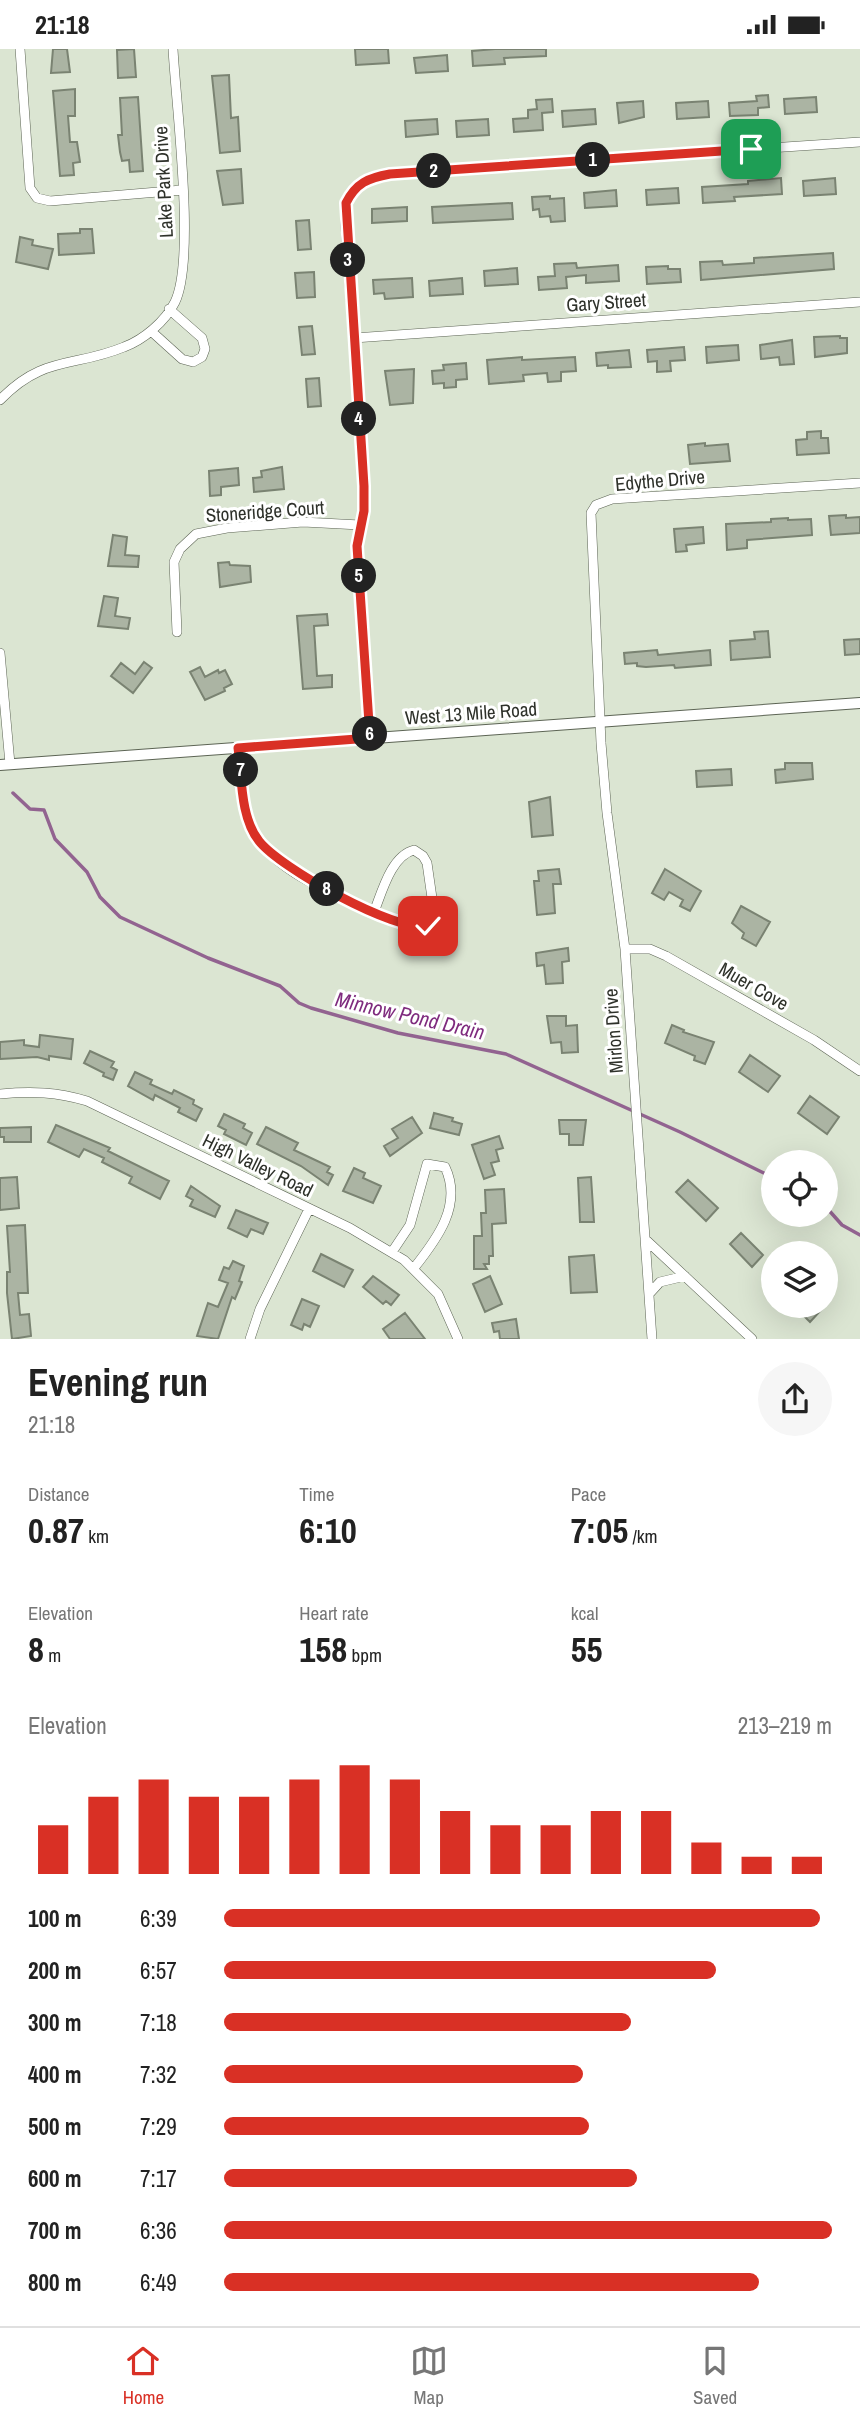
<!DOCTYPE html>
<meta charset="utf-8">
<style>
body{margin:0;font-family:"Archivo Narrow",sans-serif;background:#f6f6f6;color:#222;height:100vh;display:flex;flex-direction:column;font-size:26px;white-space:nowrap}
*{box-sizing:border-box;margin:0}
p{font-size:23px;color:#767676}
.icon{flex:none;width:38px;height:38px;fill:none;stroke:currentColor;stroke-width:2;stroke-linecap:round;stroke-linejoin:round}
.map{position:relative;height:1290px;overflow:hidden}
.side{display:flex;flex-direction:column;background:#fff;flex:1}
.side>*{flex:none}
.controls{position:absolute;left:761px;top:1101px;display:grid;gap:14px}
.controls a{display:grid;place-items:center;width:77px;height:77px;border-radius:50%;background:#fff;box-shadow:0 7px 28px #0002;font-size:35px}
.pin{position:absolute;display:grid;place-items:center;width:60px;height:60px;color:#fff;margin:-30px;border-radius:14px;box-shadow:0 4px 10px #0006}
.km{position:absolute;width:35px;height:35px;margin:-18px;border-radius:50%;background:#222;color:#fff;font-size:19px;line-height:35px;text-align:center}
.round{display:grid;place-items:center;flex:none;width:74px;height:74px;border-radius:37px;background:#f6f6f6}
.overview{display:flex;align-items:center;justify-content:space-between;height:119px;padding:0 28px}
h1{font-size:38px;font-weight:800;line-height:52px}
.figures{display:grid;grid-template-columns:repeat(3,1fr);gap:10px;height:119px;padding:7px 28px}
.figures div{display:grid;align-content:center}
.figures b{font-size:35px;font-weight:800}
.figures small{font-size:19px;font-weight:400}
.figures p{font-size:19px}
.chart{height:196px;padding:14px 28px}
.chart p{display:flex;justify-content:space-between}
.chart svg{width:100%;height:126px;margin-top:7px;stroke:#d93025;stroke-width:6}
ul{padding:0 28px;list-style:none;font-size:23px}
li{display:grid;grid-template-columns:112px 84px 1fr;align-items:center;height:52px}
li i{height:18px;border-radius:9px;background:#d93025}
.status{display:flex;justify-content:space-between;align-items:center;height:49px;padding:0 35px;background:#fff;direction:ltr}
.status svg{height:19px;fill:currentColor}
.menu{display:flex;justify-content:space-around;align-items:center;height:98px;border-top:2px solid #e0e0e0;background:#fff;font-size:19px;color:#767676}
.menu a{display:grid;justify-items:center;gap:4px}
.menu .selected{color:#d93025}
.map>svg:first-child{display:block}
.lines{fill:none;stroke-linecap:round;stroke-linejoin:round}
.stream{stroke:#926390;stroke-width:3.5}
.building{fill:#abb4a3;stroke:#7a8372;stroke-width:2}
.minor-casing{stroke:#5c6454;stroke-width:10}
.tertiary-casing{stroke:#5c6454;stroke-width:12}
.minor{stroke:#fff;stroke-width:9}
.tertiary{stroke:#fff;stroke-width:10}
.route-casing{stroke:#fff;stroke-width:14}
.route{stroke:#d93025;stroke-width:9}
.labels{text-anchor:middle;stroke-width:6;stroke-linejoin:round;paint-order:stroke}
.street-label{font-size:19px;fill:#2e312a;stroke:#fff}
.water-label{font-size:21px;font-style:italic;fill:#7f2b7e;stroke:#fff}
</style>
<div class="status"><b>21:18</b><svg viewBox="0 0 49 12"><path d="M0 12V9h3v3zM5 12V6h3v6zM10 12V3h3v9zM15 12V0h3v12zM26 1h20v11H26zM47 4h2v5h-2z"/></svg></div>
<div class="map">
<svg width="860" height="1290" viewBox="0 0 860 1290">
<rect width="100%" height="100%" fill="#dbe5d2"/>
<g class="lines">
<path class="stream" d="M13,744L30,760L44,761L55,790L87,823L100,848L120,868L208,909L280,937L299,954L311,959L398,984L506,1005L680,1083L774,1129
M826,1158L842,1176L860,1186"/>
</g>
<path class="building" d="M53,0H67L70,23L51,24Z
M134,0L136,28L118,29L117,1Z
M355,0H388L389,14L356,16Z
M495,0H546V7L504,9L505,15L473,17L472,2Z
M447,6L448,22L416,24L414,9Z
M229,26L231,69L238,68L240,102L220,104L212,27Z
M75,40V67H68L70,93H77L80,113L73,114L74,126L60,127L53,42Z
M768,46L769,58L758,59V66L730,67L729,54L757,52L756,47Z
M138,48L143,122L130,123L129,111L122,112L120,103L118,86H122L120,49Z
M816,48L817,63L785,65L784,50Z
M552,50L553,63L542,64L543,81L514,83L513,70L528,69V61L537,60L536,51Z
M643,52L644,68L619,74L617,54Z
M708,52L709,68L677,70L676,54Z
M595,60L596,75L563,78L562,62Z
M437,70L438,85L406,88L405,72Z
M488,70L489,86L457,88L456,72Z
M241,120L243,154L223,156L217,122Z
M781,129L782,145L734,148L735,152L703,154L702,138L748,135V132Z
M835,129L836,145L804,147L803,132Z
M678,139L679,154L647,156L646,141Z
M616,141L617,157L585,159L584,144Z
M550,147V150L564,149L565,172L551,173L550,167L540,168L539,160L533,161L532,148Z
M512,154L513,170L433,174L432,158Z
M407,158V172L372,174V160Z
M309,171L311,200L298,201L296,172Z
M80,180H92L94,204L59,206L58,185L80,184Z
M20,188L33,191L32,196L53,200L48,220L16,213Z
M833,204L834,220L701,231L700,213L722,212L723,216L754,214V209Z
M576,214L577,219L618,216L619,232L586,234V226L566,228L567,239L539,241L538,228L555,227L554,215Z
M668,217V220H680L681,233L647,235L646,218Z
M517,219L518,235L485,237L484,222Z
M314,223L315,248L297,249L295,224Z
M412,229L413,248L385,250L384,244L374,245L373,231Z
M462,229L463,245L430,247L429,232Z
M312,277L315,305L302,306L299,278Z
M840,287V289H847V304L815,308L814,288Z
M792,291L794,315L780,316L779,308L761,310L760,296Z
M738,296L739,311L707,314L706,298Z
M684,298L685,311L670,312L671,322L657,323V312L648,313L647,301Z
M629,301L631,318L608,319V316L597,317L596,304Z
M522,308V311L575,308L576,322L561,323V332L548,333L547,324L523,326L524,332L489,335L487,311Z
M466,314L467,330L456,331V338L444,339V334L433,335L432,322L444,321L443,316Z
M414,320L413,354L390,356L385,322Z
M319,329L321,357L308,358L306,330Z
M821,382V389H828L829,404L797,406L796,391L807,390V383Z
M705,394V397L728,395L730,412L690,415L688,396Z
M282,418L284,440L254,443L253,429L262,428L261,422Z
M238,419L239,436L221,438V446L210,447L209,422Z
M846,466V469L860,468V484L831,486L829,467Z
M788,469V471L811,470L812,486L747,491V499L727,501L726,475L771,473V470Z
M703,478L704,494L686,496L687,502L676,503L674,480Z
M113,486L127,488L125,506L139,507L138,518L108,517Z
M229,513L230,516L250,517L251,533L220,538L218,514Z
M104,547L118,549L115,567L130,569L128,580L98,577Z
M327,565L328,576L314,577L316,610L317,627L332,626V638L303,640L297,567Z
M768,582L770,608L731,611L730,592L755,590L754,583Z
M860,590V605L845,606L844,591Z
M657,601L658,606L710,601L711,616L675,619L674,616L646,618L637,617V614L625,615L624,604Z
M144,613L152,619L133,644L111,627L121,614L135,625Z
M200,618L205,628L218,621L219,624L225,621L232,635L224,639L225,642L205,651L190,623Z
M785,714H812L813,730L776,734L775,721L785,720Z
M731,720L732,736L697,738L696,722Z
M550,748L553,786L532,788L529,753Z
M559,820L561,835H553L555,864L537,866L534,832H539L538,822Z
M665,820L701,842L690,862L680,857L683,851L669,843L664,851L652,844Z
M741,857L770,873L756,897L742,889L744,884L732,874Z
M568,899L569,912L562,913L563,934L546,935L544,916L537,917L536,904Z
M547,967H566V977L577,976L578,1003L562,1004L561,993L551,994Z
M672,976L684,981L683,983L714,993L705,1015L694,1011L695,1007L665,994Z
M40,986L73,990L71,1010L49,1007V1011L37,1008L0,1010V993L24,991V996L39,998Z
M90,1002L114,1013L111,1018L117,1021L113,1031L103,1027L104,1024L84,1014Z
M750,1006L780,1027L768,1043L739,1023Z
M135,1023L152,1031L150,1035L172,1045L174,1041L194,1051L193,1055L202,1060L196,1072L178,1063L180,1059L155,1046L153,1051L128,1037Z
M810,1047L839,1068L827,1085L798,1064Z
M434,1064L453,1069L452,1072L462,1075L459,1086L430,1079Z
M224,1065L245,1075L243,1079L252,1084L246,1096L224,1085L226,1081L218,1077Z
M412,1068L422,1084L390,1107L384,1097L398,1089L392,1080Z
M559,1071H586L583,1096H569V1085H560Z
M56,1076L110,1099L108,1102L169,1132L160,1150L129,1134L132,1128L102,1113L104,1109L84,1100L79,1108L48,1093Z
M31,1078V1093H4V1088H0V1079Z
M266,1078L298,1094L294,1101L330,1118L327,1123L333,1126L328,1136L301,1117L257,1095Z
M499,1087L503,1099L496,1101L499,1112L491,1114L495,1126L484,1130L472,1096Z
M354,1119L365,1124L363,1129L381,1137L373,1154L343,1142Z
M17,1128L19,1159L0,1161V1129Z
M591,1128L594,1173H580L578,1129Z
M688,1131L718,1159L706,1172L676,1143Z
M191,1137L220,1157L215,1168L190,1157L193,1151L186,1147Z
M504,1140L506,1174L492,1175L493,1207H489V1215H484L487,1220H474V1187H482L481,1164H486L485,1141Z
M236,1161L268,1174L263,1185L251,1180L247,1188L228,1179Z
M25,1176L28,1244H18L20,1266L29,1265L31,1287L12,1290L7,1244V1223H10L7,1177Z
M741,1184L763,1206L752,1218L730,1195Z
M321,1205L353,1221L344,1238L313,1222Z
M594,1206L597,1243L571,1244L569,1208Z
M233,1212L244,1217L239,1232L242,1233L235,1250L232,1248L218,1290L197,1287L208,1254L218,1258L228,1234L219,1231L224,1218L229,1220Z
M373,1227L399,1246L391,1256L386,1252L383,1255L363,1238Z
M490,1227L502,1255L485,1263L473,1235Z
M302,1250L319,1257L310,1278L304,1275L302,1281L291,1276Z
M793,1256H818L822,1260L810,1273Z
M405,1264L425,1290H390L383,1280Z
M516,1270L519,1290H500L499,1282L494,1283L492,1274Z"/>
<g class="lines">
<g class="minor-casing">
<path id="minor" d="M20,0L30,139L37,149L50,152L182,141
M151,282L182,310L193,313L202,308L205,300L202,289L169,260
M354,289L860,253
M0,351C43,306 73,319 124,298C143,291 165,273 175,253C196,209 176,56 173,0
M177,583L174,513L180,500L196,485L227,479L303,473L360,476
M0,604L10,715
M370,689L357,497L364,462V437L345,169C347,127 375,127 410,123L860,93
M238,699C241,720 242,742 246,763C259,819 328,841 374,863
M414,801L423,807L427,814L434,863L428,877C409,881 391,870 374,863C382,843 391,807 414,801Z
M625,900H650L666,907L814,991L860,1022
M0,1045C32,1042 57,1043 87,1052L350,1179L404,1211L438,1245L458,1290
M645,1190L752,1290
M392,1203L410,1176L427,1115L445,1118C463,1156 437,1190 414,1219
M649,1245L660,1233L685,1227
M250,1290L260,1260L309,1160
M652,1290L625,900L607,764L601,694L591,464L596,456L612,450L860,434"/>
</g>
<g class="tertiary-casing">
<path id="tertiary" d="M0,716L860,654"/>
</g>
<use href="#minor" class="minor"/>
<use href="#tertiary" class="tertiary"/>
</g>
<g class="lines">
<g class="route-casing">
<path id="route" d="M428,877C396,884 280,819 259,792C240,768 242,728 238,699L370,689L357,497L364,462V437L346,154C356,134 368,129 390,125L751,100"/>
</g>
<use href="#route" class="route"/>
</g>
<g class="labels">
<g class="street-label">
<text transform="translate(163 133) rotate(-93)" y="7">Lake Park Drive</text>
<text transform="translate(606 253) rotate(-4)" y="7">Gary Street</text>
<text transform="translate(660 431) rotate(-5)" y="7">Edythe Drive</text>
<text transform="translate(265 462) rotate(-4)" y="7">Stoneridge Court</text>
<text transform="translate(471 664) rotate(-4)" y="7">West 13 Mile Road</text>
<text transform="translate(754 937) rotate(30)" y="7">Muer Cove</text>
<text transform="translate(613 982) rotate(-94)" y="7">Mirlon Drive</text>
<text transform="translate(258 1116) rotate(26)" y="7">High Valley Road</text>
</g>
<g class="water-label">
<text transform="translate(410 967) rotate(13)" y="7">Minnow Pond Drain</text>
</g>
</g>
</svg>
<div class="controls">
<a><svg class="icon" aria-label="locate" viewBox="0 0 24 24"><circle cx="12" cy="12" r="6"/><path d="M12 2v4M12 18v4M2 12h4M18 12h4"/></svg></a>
<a><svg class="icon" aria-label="layers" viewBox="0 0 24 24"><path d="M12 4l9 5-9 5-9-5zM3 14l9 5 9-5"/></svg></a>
</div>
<div class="pin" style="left:751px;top:100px;background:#1e9e55"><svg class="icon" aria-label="arrive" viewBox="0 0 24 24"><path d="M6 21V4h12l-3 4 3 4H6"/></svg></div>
<div class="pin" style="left:428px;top:877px;background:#d93025"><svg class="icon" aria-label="check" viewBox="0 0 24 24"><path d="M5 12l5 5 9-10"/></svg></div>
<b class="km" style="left:593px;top:111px">1</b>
<b class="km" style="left:434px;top:122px">2</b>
<b class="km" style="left:348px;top:211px">3</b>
<b class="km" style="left:359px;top:370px">4</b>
<b class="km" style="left:359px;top:527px">5</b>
<b class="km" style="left:370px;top:685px">6</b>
<b class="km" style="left:241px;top:721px">7</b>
<b class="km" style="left:327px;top:840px">8</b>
</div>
<section class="side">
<div class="overview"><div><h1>Evening run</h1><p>21:18</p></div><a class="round"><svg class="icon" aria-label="share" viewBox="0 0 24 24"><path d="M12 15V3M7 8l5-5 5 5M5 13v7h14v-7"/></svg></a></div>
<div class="figures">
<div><p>Distance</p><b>0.87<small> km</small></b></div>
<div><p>Time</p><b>6:10</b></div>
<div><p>Pace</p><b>7:05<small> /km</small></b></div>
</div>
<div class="figures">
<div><p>Elevation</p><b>8<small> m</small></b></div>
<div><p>Heart rate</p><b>158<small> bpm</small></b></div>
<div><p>kcal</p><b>55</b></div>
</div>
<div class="chart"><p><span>Elevation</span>213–219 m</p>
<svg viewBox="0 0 160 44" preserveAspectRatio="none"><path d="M5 44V27M15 44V17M25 44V11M35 44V17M45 44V17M55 44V11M65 44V6M75 44V11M85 44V22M95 44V27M105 44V27M115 44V22M125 44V22M135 44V33M145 44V38M155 44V38"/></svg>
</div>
<ul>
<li><b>100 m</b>6:39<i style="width:98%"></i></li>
<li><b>200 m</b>6:57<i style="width:81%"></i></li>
<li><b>300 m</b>7:18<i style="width:67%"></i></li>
<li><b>400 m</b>7:32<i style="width:59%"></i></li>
<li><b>500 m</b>7:29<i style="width:60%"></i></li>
<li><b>600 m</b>7:17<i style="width:68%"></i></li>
<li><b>700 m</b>6:36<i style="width:100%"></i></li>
<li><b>800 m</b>6:49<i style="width:88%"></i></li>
</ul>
</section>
<nav class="menu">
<a class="selected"><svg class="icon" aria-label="home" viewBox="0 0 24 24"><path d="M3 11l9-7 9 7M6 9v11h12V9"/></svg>Home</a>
<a><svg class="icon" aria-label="map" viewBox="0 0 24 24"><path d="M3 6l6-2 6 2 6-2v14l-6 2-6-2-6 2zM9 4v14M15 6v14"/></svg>Map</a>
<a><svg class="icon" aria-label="saved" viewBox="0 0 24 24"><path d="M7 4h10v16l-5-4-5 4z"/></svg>Saved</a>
</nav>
